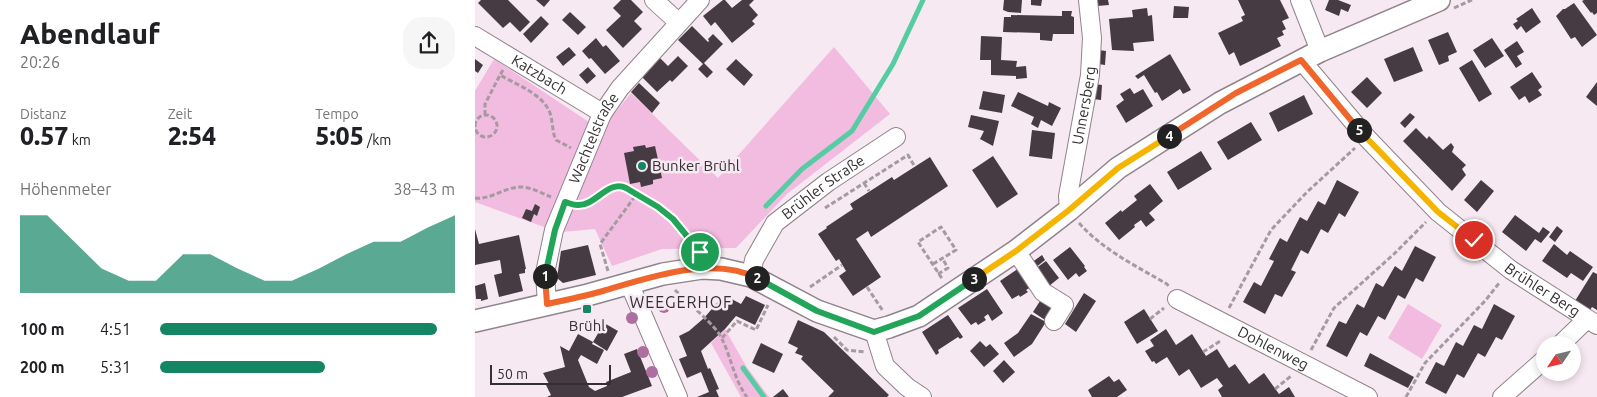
<!DOCTYPE html>
<html lang="de">
<meta charset="utf-8">
<style>
body{margin:0;font-family:Ubuntu,sans-serif;background:#f6f6f6;color:#202124;height:100vh;display:flex;flex-direction:column;font-size:19px;white-space:nowrap}
*{box-sizing:border-box;margin:0}
p{font-size:16px;color:#757577}
.icon{flex:none;width:28px;height:28px;fill:none;stroke:currentColor;stroke-width:2;stroke-linecap:round;stroke-linejoin:round}
.map{position:relative;flex:1;overflow:hidden}
.side{display:flex;flex-direction:column;background:#fff;width:475px}
.side>*{flex:none}
.needle{width:32px;rotate:235deg}
.controls{position:absolute;left:1061px;top:336px;display:grid;gap:10px}
.controls a{display:grid;place-items:center;width:45px;height:45px;border-radius:50%;background:#fff;box-shadow:0 2px 8px #0003;font-size:25px}
.scale{position:absolute;left:15px;bottom:12px;width:121px;box-sizing:border-box;padding-left:5px;border:2px solid #342f32;border-top:0;font-size:14px;line-height:18px;white-space:nowrap;color:#342f32;-webkit-text-stroke:4px #f7e9f2;paint-order:stroke}
.pin{position:absolute;display:grid;place-items:center;width:42px;height:42px;color:#fff;margin:-21px;border:2px solid #fff;border-radius:50%;box-shadow:0 1px 5px #0007}
.km{position:absolute;width:25px;height:25px;margin:-12px;border-radius:50%;background:#222;color:#fff;font-size:14px;line-height:25px;text-align:center}
.round{display:grid;place-items:center;flex:none;width:52px;height:52px;border-radius:20px;background:#f6f6f6}
.headline{display:flex;align-items:center;justify-content:space-between;height:85px;padding:0 20px}
h1{font-size:28px;font-weight:800;line-height:38px}
.figures{display:grid;grid-template-columns:repeat(3,1fr);gap:8px;height:85px;padding:5px 20px}
.figures div{display:grid;align-content:center}
.figures b{font-size:25px;font-weight:800}
.figures small{font-size:14px;font-weight:400}
.figures p{font-size:14px}
.chart{height:140px;padding:10px 20px}
.chart p{display:flex;justify-content:space-between}
.chart svg{width:100%;height:90px;margin-top:5px;fill:#158664;opacity:.7}
ul{padding:0 20px;list-style:none;font-size:16px}
li{display:grid;grid-template-columns:80px 60px 1fr;align-items:center;height:38px}
li i{height:12px;border-radius:6px;background:#158664}
main{display:flex;flex:1;min-height:0}
.map>svg:first-child{display:block}
.green{fill:#f2bbe0}
.lines{fill:none;stroke-linecap:round;stroke-linejoin:round}
.stream{stroke:#56cca2;stroke-width:5}
.building{fill:#463b42}
.minor-casing{stroke:#90838b;stroke-width:20}
.major-casing{stroke:#90838b;stroke-width:24}
.path{stroke:#a49aa0;stroke-width:3;stroke-dasharray:5 2.5;stroke-linecap:butt}
.minor{stroke:#fff;stroke-width:18}
.major{stroke:#fff;stroke-width:21}
.tree{fill:#ad6f9f}
.split-1-casing{stroke:#fff;stroke-width:10}
.split-2-casing{stroke:#fff;stroke-width:10}
.split-3-casing{stroke:#fff;stroke-width:10}
.split-4-casing{stroke:#fff;stroke-width:10}
.split-5-casing{stroke:#fff;stroke-width:10}
.split-6-casing{stroke:#fff;stroke-width:10}
.split-1{stroke:#22a559;stroke-width:6}
.split-2{stroke:#f0652b;stroke-width:6}
.split-3{stroke:#22a559;stroke-width:6}
.split-4{stroke:#f5b400;stroke-width:6}
.split-5{stroke:#f0652b;stroke-width:6}
.split-6{stroke:#f5b400;stroke-width:6}
.poi-dot{fill:#158664;stroke:#f7e9f2;stroke-width:2}
.labels{text-anchor:middle;stroke-width:5;stroke-linejoin:round;paint-order:stroke}
.street-label{font-size:15px;fill:#342f32;stroke:#f7e9f2}
.poi-label{font-size:15px;fill:#342f32;stroke:#f7e9f2;text-anchor:start}
.neighbourhood-label{font-size:16px;letter-spacing:1px;fill:#342f32;stroke:#f7e9f2}
</style>
<main>
<section class="side">
<div class="headline"><div><h1>Abendlauf</h1><p>20:26</p></div><a class="round"><svg class="icon" aria-label="share" viewBox="0 0 24 24"><path d="M12 15V3M7 8l5-5 5 5M5 13v7h14v-7"/></svg></a></div>
<div class="figures">
<div><p>Distanz</p><b>0.57<small> km</small></b></div>
<div><p>Zeit</p><b>2:54</b></div>
<div><p>Tempo</p><b>5:05<small> /km</small></b></div>
</div>
<div class="chart"><p><span>Höhenmeter</span>38–43 m</p>
<svg viewBox="0 0 160 44" preserveAspectRatio="none"><path d="M0 44V6L10 6L20 19L30 32L40 38L50 38L60 25L70 25L80 32L90 38L100 38L110 32L120 25L130 19L140 19L150 12L160 6V44z"/></svg>
</div>
<ul>
<li><b>100 m</b>4:51<i style="width:94%"></i></li>
<li><b>200 m</b>5:31<i style="width:56%"></i></li>
</ul>
</section>
<div class="map">
<svg width="1122" height="397" viewBox="0 0 1122 397">
<rect width="100%" height="100%" fill="#f7e9f2"/>
<path class="green" d="M359,47L415,114L312,194L261,248L187,249L137,266L120,229L87,232L72,228L0,202V91L19,59L114,122L128,128L156,93L243,178Z
M933,304L967,325L947,359L913,338Z
M250,329L271,366L294,397H266L236,343Z"/>
<g class="lines">
<path class="stream" d="M291,206L327,169L377,131L418,64L448,0
M268,368L289,397"/>
</g>
<path class="building" d="M6,0H33L55,22L45,32L35,22L28,28L3,3Z
M61,0H75L69,7Z
M146,0H156L168,12L159,21L167,29L148,48L131,30L146,16L138,8Z
M248,0H250L257,8L267,0H279L274,5L283,15L277,21L280,24L257,43L240,22L236,26L228,16Z
M529,0H547L546,13L533,12L528,10Z
M556,0H567L566,6L556,5Z
M622,0H633L634,5L622,6Z
M763,0H805L814,18L807,21L811,29L807,31L809,35L802,38L806,46L765,66L759,52L754,55L743,33L768,21L766,17L770,15Z
M854,0H863L876,5L873,12L866,9L864,16L850,10Z
M1109,0H1122V13L1119,15L1117,12L1116,13L1107,1Z
M1099,3L1122,35L1107,47L1100,37L1096,39L1081,16L1088,9H1090Z
M699,6L714,7L713,18H698Z
M672,8L673,16L677,15L679,41L658,43L659,51L637,50L634,19L658,17L657,10Z
M1057,8L1066,22L1051,33L1046,26L1042,30L1038,24L1043,21L1041,19Z
M587,11H597L596,16L599,17V34H578L577,41L565,40V33L528,32L529,17H536V15L587,16Z
M95,12L111,27L103,35L87,20Z
M66,16L74,24L56,43L48,34Z
M217,26L233,42L234,41L233,39L238,34L248,44L229,63L238,72L232,78L223,69L228,64L203,40Z
M973,32L982,52L973,56L974,61L964,65L953,40Z
M506,36L527,37L526,60L542,61L541,67L551,66L552,78L541,79V76L516,75V60H505Z
M121,38L128,47L131,45L145,61L130,74L116,58L114,59L107,51Z
M1017,38L1029,56L1010,68L998,50Z
M1042,41L1049,52L1042,56L1047,64L1041,68L1029,50Z
M94,47L101,55L88,66L81,57Z
M938,47L948,71L919,82L909,59Z
M624,50L631,51L630,65L623,64Z
M695,54L716,90L708,94L705,89L687,101L682,92L680,93L669,75L663,79L660,76Z
M203,56L213,66L197,82L195,80L182,92L166,76L185,58L193,66Z
M0,59L8,65L3,73L0,71Z
M261,59L278,75L269,86L251,69Z
M997,60L1017,94L1004,102L984,68Z
M113,67L121,76L112,84L104,75Z
M1057,72L1067,87L1063,90L1067,95L1054,103L1050,96L1044,100L1035,87Z
M892,77L907,93L892,108L876,92Z
M1122,82V106L1111,97Z
M164,83L185,103L177,113L156,92Z
M620,84L627,85L626,100L618,99Z
M655,88L659,94L668,89L678,106L651,123L641,106L649,100L645,94Z
M508,91L530,95L527,113L504,109Z
M543,92L573,106L574,102L586,108L577,126L566,120L563,128L556,124L559,117L536,106Z
M829,95L838,114L803,132L794,113Z
M935,113L940,117L930,128L925,123Z
M496,115L524,121L518,146L505,139L509,131L493,127Z
M776,122L787,140L753,160L742,142Z
M941,128L952,139L954,136L968,150L976,143L979,147L977,152L991,165L987,169L991,175L977,191L928,141Z
M557,130L580,133L577,159L554,156Z
M170,145L171,148L180,146L187,178L178,180V184L166,187L165,182L155,184L149,153L159,151L158,147Z
M726,151L737,169L703,190L692,172Z
M518,156L543,194L522,208L497,170Z
M455,157L473,186L396,237L393,231L381,239L406,277L378,296L364,276L371,271L364,259L361,261L343,234L352,228L351,227L378,209L375,204L417,177L419,180Z
M862,180L884,192L870,217L864,213L853,233L846,229L833,254L826,250L816,270L821,272L807,297L800,294L790,314L768,302L779,282L786,286L799,261L794,259L805,238L812,242L825,217L832,221L843,201L850,205Z
M1006,180L1019,191L1002,212L989,200Z
M675,184L688,201L674,213L680,220L671,227L666,220L659,225L660,227L644,240L630,223L646,210L647,212L662,200L659,196Z
M60,204L65,207L62,216L59,214L56,222L47,218L51,209L57,211Z
M1040,215L1064,233L1068,227L1075,232L1066,243L1060,239L1051,251L1027,232Z
M1082,226L1088,231L1080,242L1074,237Z
M0,229L4,244L44,235L51,269H50V273L44,274L48,291L24,297L19,275L27,273L25,260L0,265Z
M1079,244L1092,255L1095,251L1118,267L1108,281L1096,273L1092,278L1067,261Z
M113,245L121,275L88,283L82,278L86,251Z
M940,246L961,257L948,282L941,278L930,299L923,295L910,320L903,316L892,336L885,332L872,357L851,346L864,321L871,324L882,304L889,308L901,283L908,287L920,266L927,271Z
M595,247L610,266L609,267L612,271L604,277L601,273L593,280L578,260Z
M567,255L570,260L560,268L556,263Z
M571,261L584,278L574,286L560,269Z
M544,268L556,287L551,290L553,292L545,297L544,295L537,299L525,281Z
M1118,272L1122,274V310L1117,307L1115,310L1100,301Z
M10,283L13,299L6,301V299H1L0,286Z
M512,289L528,313L517,321L513,314L509,317L511,320L503,325L501,322L496,325L483,308Z
M609,293L621,301L601,332L590,324Z
M249,295L266,304L271,296L290,305L280,325L261,316L250,329L226,351L233,369L235,368L244,389L241,390L244,397H222L234,392L226,372L212,378L204,359L212,356L204,336L214,331L229,318Z
M565,301L577,308L570,320L558,312Z
M1019,304L1040,316L1027,340L1021,337L1010,357L1003,353L989,378L982,374L971,394L950,383L961,362L969,366L981,342L988,346L999,325L1007,329Z
M669,309L683,331L662,344L649,322Z
M556,314L571,322L557,344L539,357L529,343L543,333Z
M473,315L488,337L485,339L483,337L463,350L464,353L461,355L447,332Z
M323,320L349,332L414,395L412,397H353L359,391L326,359L328,356L320,353L323,348L313,343Z
M129,323L143,331L132,351L118,342L117,344L129,350L122,364L106,355L103,360L114,387L120,391L132,386L131,382L156,372L149,354L162,349L177,386L147,397H72L76,395L71,385L74,384L68,373L90,367L85,346L94,351L103,334L118,342Z
M691,329L701,345L717,334L731,356L742,349L754,368L760,364L774,384L789,373L804,394L814,387L820,397H747L743,390L748,386L742,378L726,388L714,369L704,376L692,357L681,364L679,361L677,362L670,351L679,346L675,340Z
M505,341L511,347L515,344L524,354L509,367L495,351Z
M286,343L308,354L299,373L277,363Z
M895,353L939,377L933,388L889,366Z
M529,360L540,372L528,383L518,371Z
M634,376L639,382L644,379L652,390L642,397H617L613,390Z
M308,389L314,397H298Z"/>
<g class="lines">
<g class="minor-casing">
<g id="minor">
<path d="M179,0L203,22"/>
<path d="M825,0L845,51"/>
<path id="s1" d="M0,36L119,108L127,114"/>
<path id="s2" d="M826,60L892,138L963,212L1036,270L1122,325"/>
<path id="s3" d="M594,210L593,196L615,75L617,38L613,0"/>
<path d="M541,251L568,292L589,305L579,321"/>
<path id="s4" d="M276,276L279,260L300,223L353,182L421,137"/>
<path d="M154,283L203,397"/>
<path id="s5" d="M702,299L893,397"/>
<path id="s6" d="M72,304L70,273L79,230L127,114L145,88L225,0"/>
<path d="M399,331L410,366L432,387L447,397"/>
<path d="M1085,345L1112,319"/>
<path d="M1027,397L1070,359"/>
</g>
</g>
<g class="major-casing">
<path id="major" d="M0,321L109,296L188,274L227,268L246,269L276,276L342,311L399,331L414,327L444,316L541,251L594,210L643,168L745,103L845,51L964,0"/>
</g>
<path class="path" d="M979,8L997,0
M28,70L25,75C42,85 68,94 75,113C78,122 77,132 81,140L96,148
M10,115V104L25,75
M0 126a11 11 0 1 1 22 0a11 11 0 1 1-22 0Z
M389,183L394,191
M0,198C16,200 29,187 46,187C56,187 66,193 76,197
M106,205C120,203 130,189 146,186L183,207L198,219L225,251
M350,208L433,155L440,167
M604,223C628,250 661,266 692,284L694,287
M458,264L481,250L466,227L443,242L468,280
M133,271L125,244L161,195
M463,274L473,268L467,258
M335,287L367,265
M392,287L408,311
M200,290C211,301 240,325 246,337C256,356 259,380 272,397
M754,308L796,230L832,192L880,148
M675,319L689,308
M359,337L372,350L390,352
M247,338L262,321L281,330L293,305
M836,350L859,308L919,254L951,222
M728,352L747,340
M800,389L816,376
M931,397L950,363L1010,301L1025,282"/>
<use href="#minor" class="minor"/>
<use href="#major" class="major"/>
</g>
<g class="tree">
<circle cx="189" cy="307" r="6"/>
<circle cx="157" cy="318" r="6"/>
<circle cx="168" cy="352" r="6"/>
<circle cx="177" cy="372" r="6"/>
</g>
<g class="lines">
<g class="split-1-casing">
<path id="split-1" d="M70,276L80,230L90,202C94,203 98,205 102,205C120,207 133,179 151,188L183,207L198,219L225,252"/>
</g>
<g class="split-2-casing">
<path id="split-2" d="M70,276L72,304C91,300 110,296 128,291C173,278 237,255 282,278"/>
</g>
<g class="split-3-casing">
<path id="split-3" d="M282,278L342,311L399,332L444,316L499,279"/>
</g>
<g class="split-4-casing">
<path id="split-4" d="M499,279L541,251L594,210L643,168L694,136"/>
</g>
<g class="split-5-casing">
<path id="split-5" d="M694,136L761,93L826,60L884,130"/>
</g>
<g class="split-6-casing">
<path id="split-6" d="M884,130L963,212L999,240"/>
</g>
<use href="#split-1" class="split-1"/>
<use href="#split-2" class="split-2"/>
<use href="#split-3" class="split-3"/>
<use href="#split-4" class="split-4"/>
<use href="#split-5" class="split-5"/>
<use href="#split-6" class="split-6"/>
</g>
<g class="poi-dot">
<circle cx="167" cy="166" r="5"/>
<rect x="107" y="304" width="10" height="10" rx="2.5"/>
</g>
<g class="labels">
<g class="street-label">
<text dy="5" stroke="none"><textPath href="#s1" startOffset="75">Katzbach</textPath></text>
<text dy="5" stroke="none"><textPath href="#s3" startOffset="106">Unnersberg</textPath></text>
<text dy="5" stroke="none"><textPath href="#s6" startOffset="175">Wachtelstraße</textPath></text>
<text dy="5" stroke="none"><textPath href="#s4" startOffset="119">Brühler Straße</textPath></text>
<text dy="5" stroke="none"><textPath href="#s2" startOffset="335">Brühler Berg</textPath></text>
<text dy="5" stroke="none"><textPath href="#s5" startOffset="108">Dohlenweg</textPath></text>
</g>
<g class="poi-label">
<text x="177" y="171">Bunker Brühl</text>
<text x="112" y="331" text-anchor="middle">Brühl</text>
</g>
<g class="neighbourhood-label">
<text x="206" y="308">WEEGERHOF</text>
</g>
</g>
</svg>
<div class="controls">
<a><svg class="needle" viewBox="-14 -14 28 28"><path d="M0-13l5 13h-10z" fill="#e53935"/><path d="M0 13l5-13h-10z" fill="#757577"/></svg></a>
</div>
<div class="scale">50 m</div>
<div class="pin" style="left:225px;top:252px;background:#1e9e55"><svg class="icon" aria-label="arrive" viewBox="0 0 24 24"><path d="M6 21V4h12l-3 4 3 4H6"/></svg></div>
<div class="pin" style="left:999px;top:240px;background:#d93025"><svg class="icon" aria-label="check" viewBox="0 0 24 24"><path d="M5 12l5 5 9-10"/></svg></div>
<b class="km" style="left:70px;top:276px">1</b>
<b class="km" style="left:282px;top:278px">2</b>
<b class="km" style="left:499px;top:279px">3</b>
<b class="km" style="left:694px;top:136px">4</b>
<b class="km" style="left:884px;top:130px">5</b>
</div>
</main>
